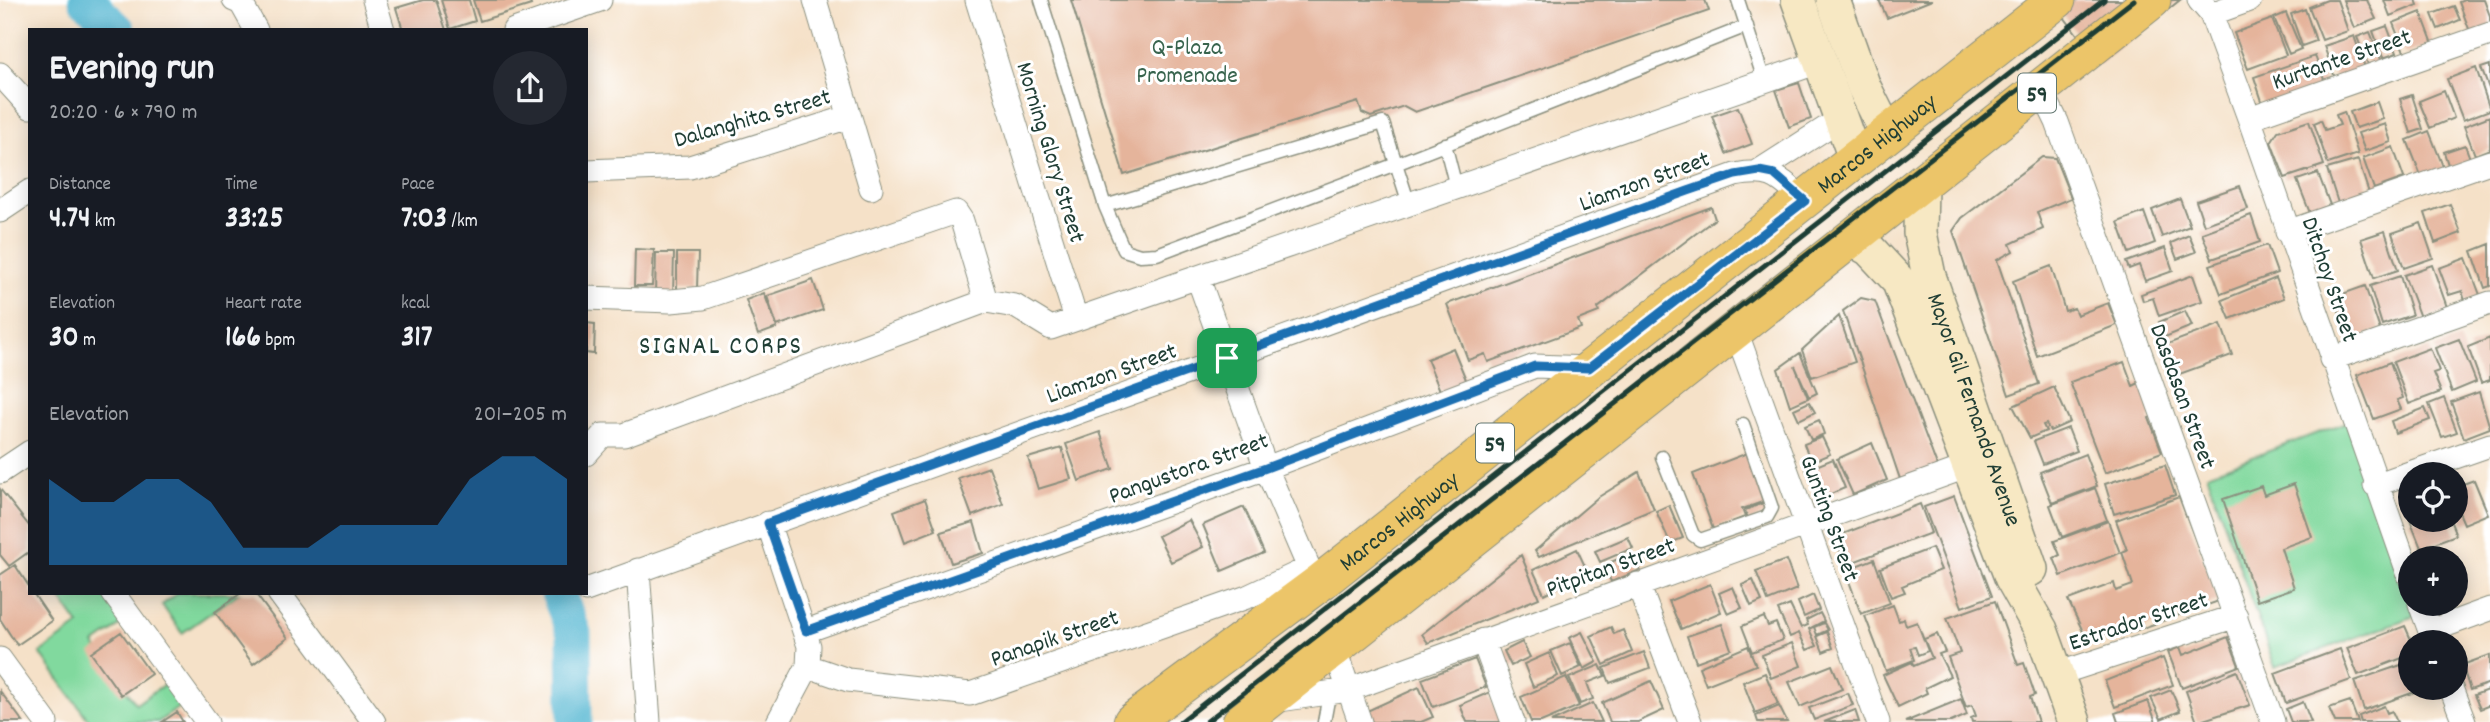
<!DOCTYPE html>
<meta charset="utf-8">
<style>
body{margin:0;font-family:Dekko,sans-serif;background:#242831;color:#f1f3f6;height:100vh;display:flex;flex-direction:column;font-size:26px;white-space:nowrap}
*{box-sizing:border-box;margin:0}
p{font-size:23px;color:#9ea1a6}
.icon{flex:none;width:38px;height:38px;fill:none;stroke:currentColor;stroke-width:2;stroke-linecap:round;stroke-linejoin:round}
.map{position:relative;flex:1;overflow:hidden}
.side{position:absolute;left:28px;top:28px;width:560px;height:567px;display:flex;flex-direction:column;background:#171b24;border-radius:0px;box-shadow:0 4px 18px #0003}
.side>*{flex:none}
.controls{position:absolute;left:2398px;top:462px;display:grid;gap:14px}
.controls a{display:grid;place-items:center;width:70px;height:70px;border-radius:50%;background:#171b24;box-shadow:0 4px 18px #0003;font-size:35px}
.pin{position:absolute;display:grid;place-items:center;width:60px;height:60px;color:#fff;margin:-30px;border-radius:14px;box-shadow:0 4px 10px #0006}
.round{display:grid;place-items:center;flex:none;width:74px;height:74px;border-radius:37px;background:#242831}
.summary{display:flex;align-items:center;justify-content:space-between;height:119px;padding:0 21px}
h1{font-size:38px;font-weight:800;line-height:52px}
.figures{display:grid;grid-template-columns:repeat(3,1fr);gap:10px;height:119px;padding:7px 21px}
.figures div{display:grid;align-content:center}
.figures b{font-size:30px;font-weight:800}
.figures small{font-size:19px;font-weight:400}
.figures p{font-size:19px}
.chart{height:196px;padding:14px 21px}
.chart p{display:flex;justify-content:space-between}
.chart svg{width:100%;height:126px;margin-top:7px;fill:#1f6fb2;opacity:.7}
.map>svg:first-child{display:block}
.green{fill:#81d99e;stroke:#508b69;stroke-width:2}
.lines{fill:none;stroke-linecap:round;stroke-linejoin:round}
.river{stroke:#52b6d1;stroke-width:35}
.building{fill:#e5b49b}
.service-casing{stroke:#8a8f7e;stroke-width:15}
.minor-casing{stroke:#8a8f7e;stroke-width:25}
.secondary-casing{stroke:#8a8f7e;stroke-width:36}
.primary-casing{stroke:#8a8f7e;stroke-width:39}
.service{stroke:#fff;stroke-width:12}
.minor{stroke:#fff;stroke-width:23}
.secondary{stroke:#f7e8c3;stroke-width:33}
.primary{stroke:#ecc569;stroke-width:37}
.rail{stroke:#1f3d34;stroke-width:5}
.route-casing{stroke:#fff;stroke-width:14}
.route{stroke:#1f6fb2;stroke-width:9}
.labels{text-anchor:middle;stroke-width:6;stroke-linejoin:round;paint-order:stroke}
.shield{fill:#fff;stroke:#627771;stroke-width:2}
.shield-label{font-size:23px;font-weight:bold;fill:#1f3d34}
.park-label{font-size:24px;fill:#38644e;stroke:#fff}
.street-label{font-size:24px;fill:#1f3d34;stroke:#fff}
.neighbourhood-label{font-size:26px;letter-spacing:2px;fill:#1f3d34;stroke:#fff}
</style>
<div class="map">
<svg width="2490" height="722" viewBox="0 0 2490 722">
<rect width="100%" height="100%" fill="#fff"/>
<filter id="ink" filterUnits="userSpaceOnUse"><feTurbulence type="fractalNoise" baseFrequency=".0143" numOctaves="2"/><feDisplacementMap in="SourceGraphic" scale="14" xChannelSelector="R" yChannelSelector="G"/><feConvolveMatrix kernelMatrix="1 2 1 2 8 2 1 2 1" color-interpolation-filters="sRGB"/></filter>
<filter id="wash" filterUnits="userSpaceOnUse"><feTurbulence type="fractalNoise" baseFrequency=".00686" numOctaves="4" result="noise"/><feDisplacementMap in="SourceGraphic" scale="28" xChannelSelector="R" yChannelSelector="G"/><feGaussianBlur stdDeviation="1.57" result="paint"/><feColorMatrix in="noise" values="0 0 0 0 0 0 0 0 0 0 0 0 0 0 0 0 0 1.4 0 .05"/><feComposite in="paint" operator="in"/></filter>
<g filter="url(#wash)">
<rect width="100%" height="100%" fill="#f5e1c8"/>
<path class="green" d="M2347,422L2415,616L2275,667L2207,474Z
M57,593H109L128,620L94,644L136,704L172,679L188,701L158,722H90L40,653L79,625Z
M178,593H239L182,633L162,605Z"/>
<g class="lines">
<path class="river" d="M86,0L118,30
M558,593L574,633L575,722"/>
</g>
<g id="blocks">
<path class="building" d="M423,0H436L446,30H403L396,8Z
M441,0H469L475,21L450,29Z
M473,0H529L531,5L480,21Z
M1071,0H1705L1709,11L1415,112L1404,106L1371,117L1362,113L1358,102L1124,175Z
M1879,0H1932L1887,18Z
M2051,0H2180L2100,64Z
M2327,0H2337L2348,31L2322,40L2309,7Z
M2343,0H2367L2376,19L2354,28Z
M2384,0H2416L2418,5L2390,16Z
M2464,0H2484L2490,16V30L2472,37L2459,2Z
M2454,6L2460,20L2438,29L2432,14Z
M2305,9L2316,41L2302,46L2291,14Z
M2421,12L2433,44L2405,54L2393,23Z
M2286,13L2301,49L2289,54L2274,18Z
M2272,19L2286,55L2248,69L2234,33Z
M2387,26L2397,53L2383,58L2373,31Z
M2370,32L2384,67L2371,72L2357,37Z
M2354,36L2367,73L2337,84L2324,46Z
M2315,56L2326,85L2264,107L2254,77Z
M2490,65V91L2481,68Z
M2476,68L2490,110L2463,120L2447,79Z
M1799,83L1811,119L1789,127L1776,90Z
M2444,91L2454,118L2430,128L2419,101Z
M2412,95L2423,129L2411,133L2400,99Z
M2377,102L2383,119L2356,128L2350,112Z
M1738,107L1752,144L1726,154L1712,116Z
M2344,112L2358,154L2328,164L2314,123L2321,120L2325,130L2340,125L2336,115Z
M2490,116V149L2475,155L2464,126Z
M2309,121L2324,165L2285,178L2271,142L2278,131Z
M2385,124L2391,142L2365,151L2358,133Z
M2429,131L2444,169L2422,178L2407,140Z
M2465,145L2471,161L2449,168L2444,152Z
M2393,147L2404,178L2374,189L2363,158Z
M2042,157L2055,158L2071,198L2037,212L2043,229L2010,244L2013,251L1997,260L2039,384L2009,395L1953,231L1962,218Z
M2358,160L2370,196L2339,206L2327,169Z
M2318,173L2330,205L2310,213L2297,180Z
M2240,186L2248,209L2204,225L2196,201Z
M2180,199L2190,226L2162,237L2152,210Z
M2450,204L2461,233L2435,243L2425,213Z
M1711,207L1715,219L1598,308L1599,312L1578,320L1581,328L1488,362L1485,354L1468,360L1447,304Z
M2144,212L2155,243L2129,253L2118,222Z
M2251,215L2260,242L2212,259L2202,233Z
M2421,223L2433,258L2404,268L2392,233Z
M2385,231L2398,270L2374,278L2361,239Z
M2189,235L2196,252L2177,259L2171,243Z
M2490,244V286L2485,288L2472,251Z
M2267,245L2277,273L2221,294L2210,265Z
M2165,248L2173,271L2145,281L2139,265L2129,269L2126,262Z
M635,249L654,250L652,286H634Z
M656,253H674L673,294H655Z
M677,253H698L697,289H677Z
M2466,258L2480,295L2465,301L2462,291L2449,295L2439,268Z
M2432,265L2448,310L2421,320L2404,275Z
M2051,266L2065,311L2074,308L2077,315L2108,303L2117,325L2037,356L2013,281Z
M2193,275L2202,301L2159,316L2153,298L2143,301L2141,294Z
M2400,276L2412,315L2382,325L2370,286Z
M2276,278L2284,298L2230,319L2222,300Z
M813,280L823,310L777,326L767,296Z
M2365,286L2380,330L2350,341L2334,297Z
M764,293L777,328L758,335L746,300Z
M1861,298L1875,301L1937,466L1900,479L1843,311Z
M2185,311L2192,326L2165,337L2159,322Z
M1839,316L1855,362L1812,377L1802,350Z
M586,323L595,324L594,354L586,353Z
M2221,324L2232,355L2174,376L2162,346Z
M2490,338V380L2481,383L2468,347Z
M2459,339L2476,382L2452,392L2435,348Z
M1453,348L1467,382L1441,393L1427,359Z
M2430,348L2439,371L2433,373L2441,392L2409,404L2393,362Z
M1800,353L1817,393L1809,397L1795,366L1808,398L1790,406L1778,369Z
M2124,362L2133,386L2143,381L2152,417L2149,418L2162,452L2105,473L2070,382Z
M2390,362L2403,398L2397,400L2401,409L2374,419L2357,375Z
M2054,387L2070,422L2050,431L2046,424L2043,425L2046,431L2030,438L2013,406Z
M2479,392L2490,428L2464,438L2451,402Z
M2444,398L2457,432L2442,437L2429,404Z
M1809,402L1815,412L1799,420L1794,409Z
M2425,408L2430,420L2395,433L2391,421Z
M1819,420L1824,434L1811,440L1805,426Z
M2068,428L2077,451L2043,464L2034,441Z
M1100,432L1113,469L1079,481L1066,444Z
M1822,437L1830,454L1811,462L1804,444Z
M1872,443L1887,480L1853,495L1837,459Z
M1062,448L1071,479L1038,489L1028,458Z
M1750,452L1768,500L1742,509L1745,517L1713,529L1693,474Z
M2085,454L2097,486L2052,503L2040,472Z
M1833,459L1845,488L1819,499L1806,470Z
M2165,465L2175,495L2114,514L2105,484Z
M989,467L1003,504L972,516L958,478Z
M1639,472L1654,509L1539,557L1535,551L1597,498Z
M2474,480L2488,514L2464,524L2455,503V487Z
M2294,484L2312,537L2281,548L2294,588L2257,601L2223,499L2261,486L2264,495Z
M2095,488L2107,520L2062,537L2050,505Z
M0,489L30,527V551L9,566L0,555Z
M1954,496L1992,596L1962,607L1924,507Z
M2179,497L2219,601L2126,634L2123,627L2087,640L2068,600L2114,583L2116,591L2133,585L2122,552L2127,550L2116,520Z
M925,499L936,530L905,542L894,511Z
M1766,502L1770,513L1749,521L1745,510Z
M1920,504L1931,533L1845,565L1835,537Z
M1669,505L1683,538L1670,543L1656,511Z
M1244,507L1264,553L1222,571L1203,525Z
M1189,520L1203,547L1171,562L1158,536Z
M2410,520H2450L2456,535L2421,548Z
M2108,521L2120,553L2061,576L2054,558L2060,555L2054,541Z
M974,522L983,553L951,563L941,532Z
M1628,537L1633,548L1600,562L1595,551Z
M1932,548L1941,570L1902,586L1905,592L1891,597L1880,568Z
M1577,549L1588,573L1544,594L1533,570Z
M1632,553L1640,570L1611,582L1604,565Z
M1521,555L1539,598L1428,643L1422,634Z
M1874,559L1890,603L1861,614L1845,570Z
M1786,560L1797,589L1768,601L1756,571Z
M15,565L30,588V593H33L52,621L17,645L0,619V575Z
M1753,580L1762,601L1751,606L1742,585Z
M1710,584L1721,612L1681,629L1669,601Z
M1733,587L1742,608L1728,614L1719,593Z
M241,593H255L288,638L253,664L215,612Z
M1813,595L1819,610L1804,617L1798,602Z
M1995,601L2018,665L2024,663L2035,695L2030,697L2038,722H1972L1971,718L1976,716L1972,705L1966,707L1948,657L1960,653L1947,618Z
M1790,605L1801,628L1808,625L1806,620L1820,613L1824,621L1809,629L1817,646L1807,650L1799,633L1790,637L1778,610Z
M1893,605L1899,621L1904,619L1906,626L1917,622L1928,651L1918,655L1915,647L1910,648L1914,660L1886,671L1865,616Z
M1764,617L1768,626L1776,623L1783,640L1752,652L1742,626Z
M1824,623L1828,630L1817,635L1814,627Z
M1722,624L1731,649L1696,662L1687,636Z
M2405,626L2412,642L2410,655L2358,675L2347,648Z
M1611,627L1614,634L1623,630L1632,652L1604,665L1591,636Z
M121,632L151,674L121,695L91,653Z
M1582,632L1597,662L1584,669L1569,638Z
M1827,632L1833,648L1823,652L1817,636Z
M1937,634L1945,652L1939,654L1950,676L1925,688L1927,693L1898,707L1883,675L1912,662L1914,666L1932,658L1924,639Z
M2228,637L2239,666L2182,688L2168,652L2180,647L2183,655Z
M1522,642L1530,657L1511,666L1504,651Z
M1570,643L1581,667L1562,676L1551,651Z
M1792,643L1801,666L1771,678L1762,655Z
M1748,646L1756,665L1706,685L1699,667Z
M2340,649L2351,680L2286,703L2275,673Z
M1644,652L1650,668L1610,683L1604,668Z
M1549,653L1558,676L1533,687L1524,664Z
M2490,655V683L2470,690L2462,665Z
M2163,658L2173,685L2115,707L2105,681Z
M1475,659L1486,687L1433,707L1422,679Z
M2410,662V688H2426L2364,710L2354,681Z
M1600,665L1605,676L1587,683L1593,699L1580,704L1569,678Z
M1832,665L1842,689L1800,707L1789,682Z
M2237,671L2250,705L2197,722L2186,691Z
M1765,673L1778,704L1755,713L1743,682Z
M1566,677L1579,706L1541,722H1531L1521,697Z
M1651,681L1664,710L1638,722H1610L1602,703Z
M1419,687L1433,717L1421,722H1372L1367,711Z
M2490,689V705L2480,709L2474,695Z
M2171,690L2180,711L2161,719L2151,698Z
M0,691L23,722H0Z
M1490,692L1502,722H1467L1460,705Z
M1848,693L1853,705L1814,720L1809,708Z
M1961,699L1967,715L1951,722H1905Z
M2148,701L2156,722H2118L2115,713Z
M2350,701L2358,722H2335L2329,708Z
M2303,702L2311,722H2291L2286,709Z
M1593,703L1602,722H1551Z
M1779,706L1787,722H1758L1756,716Z
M2384,706L2387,713L2392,711L2397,722H2361L2359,716Z
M1855,710L1859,722H1824Z
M177,712L183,722H162Z"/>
</g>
</g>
<g filter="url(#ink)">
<use href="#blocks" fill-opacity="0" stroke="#8a8f7e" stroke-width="2"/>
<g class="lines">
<g class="service-casing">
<path id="service" d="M1041,0L1105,206L1124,250L1140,255L1157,254L1396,164L1747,26
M1738,0L1764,80
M1445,144L1456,187
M1105,206L1383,123L1409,204
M1662,457L1693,535L1700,540L1767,517L1772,508L1743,424
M1324,722L1329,695"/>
</g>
<g class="minor-casing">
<path id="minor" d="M234,0L241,3L256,30
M374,0L383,30
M815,0L871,188
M977,0L1076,319
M2199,0L2211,14L2249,118L2410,578
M2211,14L2250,0
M514,30L600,0
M0,74L30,107
M2041,89L2057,122L2273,722
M2249,118L2490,34
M586,171L690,167L849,117
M1759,171L1840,119
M0,211L30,191
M2287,232L2490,162
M1198,278L1266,468L1309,568L1320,579
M586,298L671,301L703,298L956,212L962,221L986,301
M1736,331L1878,722
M2331,359L2490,303
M586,454L603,435H624L986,301L1015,306L1051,328L1819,62
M0,472L30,452
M2375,485L2490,445
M768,523L809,646L808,666L778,722
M638,570L649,722
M1638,584L1690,722
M586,590L1735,175C1773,168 1778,177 1805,201
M113,593L207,722
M279,593L374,722
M2420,604L2434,642
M806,631L1266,468L1535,366L1589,368
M2430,631L2490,609
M1483,640L1513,722
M1334,647L1360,722
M0,659L46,722
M808,666L848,680L970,694L1247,597L1309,568
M2057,674L2236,616
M2451,688L2464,722
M1273,701L1348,690L1969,466"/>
</g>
<g class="secondary-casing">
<g id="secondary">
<path d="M1798,0L1856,161"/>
<path d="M1833,0L1864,87L1888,135"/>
<path id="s1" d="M1921,185L1920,233L1929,276L2031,569"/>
<path d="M1851,239L1869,249L1898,280L2011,577L2041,630L2074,722"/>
</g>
</g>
<g class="primary-casing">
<g id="primary">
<path id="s2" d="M1132,722L1322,581L2057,0"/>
<path d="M1241,722L2152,0"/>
</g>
</g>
<use href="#service" class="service"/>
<use href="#minor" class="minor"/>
<use href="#secondary" class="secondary"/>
<use href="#primary" class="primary"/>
<path class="rail" d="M1180,722L2104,0
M1206,722L2134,0"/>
</g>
</g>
<g class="lines" filter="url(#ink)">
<g class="route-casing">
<path id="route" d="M1759,171L1774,174L1805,201L1589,368L1535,366L1266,468L806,631L768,523L1688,191L1735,175Z"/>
</g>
<use href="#route" class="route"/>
</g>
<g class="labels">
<g class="shield">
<rect x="2018" y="73.5" width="38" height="39" rx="5"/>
<rect x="1476" y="423.5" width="38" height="39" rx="5"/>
</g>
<g class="shield-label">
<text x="2037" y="101">59</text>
<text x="1495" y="451">59</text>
</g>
<g class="park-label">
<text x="1187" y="54">Q-Plaza<tspan x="1187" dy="28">Promenade</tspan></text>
</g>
<g class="street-label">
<text transform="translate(2341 58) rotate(-19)" y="8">Kurtante Street</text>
<text transform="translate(752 117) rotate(-16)" y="8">Dalanghita Street</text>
<text dy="8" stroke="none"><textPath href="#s2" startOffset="943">Marcos Highway</textPath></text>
<text transform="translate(1052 152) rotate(73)" y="8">Morning Glory Street</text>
<text transform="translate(1644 180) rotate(-20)" y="8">Liamzon Street</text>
<text transform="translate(2331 279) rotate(71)" y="8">Ditchoy Street</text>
<text transform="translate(1111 372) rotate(-20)" y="8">Liamzon Street</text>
<text transform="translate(2184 396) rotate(70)" y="8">Dasdasan Street</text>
<text dy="8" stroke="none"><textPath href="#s1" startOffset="233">Mayor Gil Fernando Avenue</textPath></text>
<text transform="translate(1188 467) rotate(-20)" y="8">Pangustora Street</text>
<text transform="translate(1831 518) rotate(70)" y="8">Gunting Street</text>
<text dy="8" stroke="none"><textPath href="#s2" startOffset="334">Marcos Highway</textPath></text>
<text transform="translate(1610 566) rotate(-20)" y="8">Pitpitan Street</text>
<text transform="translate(2138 620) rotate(-18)" y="8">Estrador Street</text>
<text transform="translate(1054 637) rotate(-19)" y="8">Panapik Street</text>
</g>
<g class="neighbourhood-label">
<text x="721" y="353">SIGNAL CORPS</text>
</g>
</g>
</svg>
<div class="controls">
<a><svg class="icon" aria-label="locate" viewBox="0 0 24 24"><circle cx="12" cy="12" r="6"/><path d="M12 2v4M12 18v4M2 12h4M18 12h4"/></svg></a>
<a>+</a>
<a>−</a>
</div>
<div class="pin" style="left:1227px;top:358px;background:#1e9e55"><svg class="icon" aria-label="arrive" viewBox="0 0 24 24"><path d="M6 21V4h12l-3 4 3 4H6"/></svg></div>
<section class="side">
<div class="summary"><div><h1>Evening run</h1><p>20:20 · 6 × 790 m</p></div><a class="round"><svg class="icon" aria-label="share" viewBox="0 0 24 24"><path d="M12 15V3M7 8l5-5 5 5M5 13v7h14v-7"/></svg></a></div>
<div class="figures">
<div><p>Distance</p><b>4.74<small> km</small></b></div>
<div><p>Time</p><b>33:25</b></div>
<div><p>Pace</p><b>7:03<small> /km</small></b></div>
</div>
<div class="figures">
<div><p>Elevation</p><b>30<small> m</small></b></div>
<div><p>Heart rate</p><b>166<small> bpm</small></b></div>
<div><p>kcal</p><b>317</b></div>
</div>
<div class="chart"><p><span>Elevation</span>201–205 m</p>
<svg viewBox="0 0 160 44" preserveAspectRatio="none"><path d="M0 44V14L10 22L20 22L30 14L40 14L50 22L60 38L70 38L80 38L90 30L100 30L110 30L120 30L130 14L140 6L150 6L160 14V44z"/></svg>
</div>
</section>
</div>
